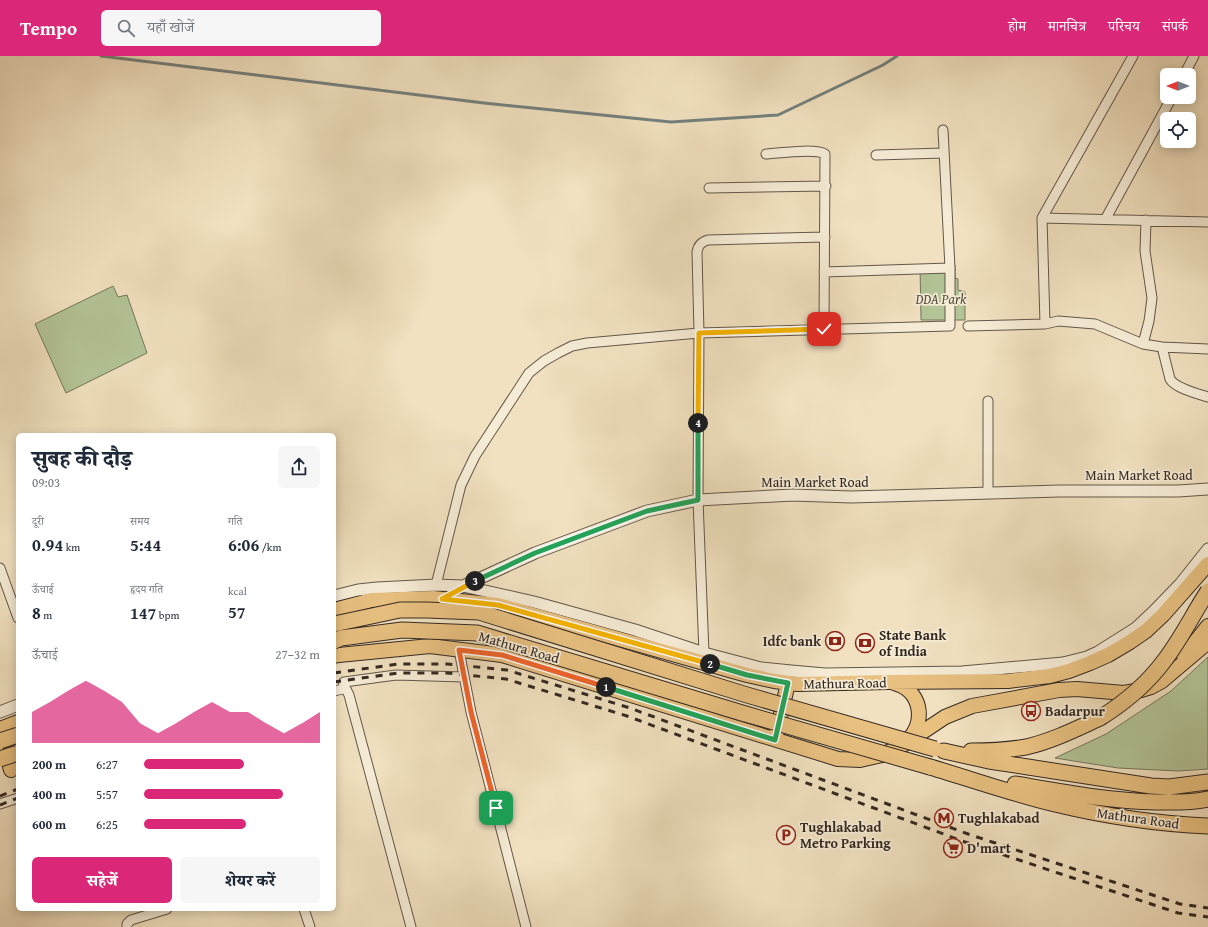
<!DOCTYPE html>
<html lang="hi">
<meta charset="utf-8">
<style>
body{margin:0;font-family:"Gentium Book Plus","Noto Serif Devanagari",serif;background:#f6f6f7;color:#1f2937;height:100vh;display:flex;flex-direction:column;font-size:15px;white-space:nowrap}
*{box-sizing:border-box;margin:0}
p{font-size:13px;color:#747a83}
.icon{flex:none;width:22px;height:22px;fill:none;stroke:currentColor;stroke-width:2;stroke-linecap:round;stroke-linejoin:round}
.map{position:relative;flex:1;overflow:hidden}
.drawer{position:absolute;left:16px;top:377px;width:320px;height:478px;display:flex;flex-direction:column;background:#fff;border-radius:6px;box-shadow:0 2px 10px #0003}
.drawer>*{flex:none}
.needle{width:26px;rotate:270deg}
.tools{position:absolute;left:1160px;top:12px;display:grid;gap:8px}
.tools a{display:grid;place-items:center;width:36px;height:36px;border-radius:6px;background:#fff;box-shadow:0 2px 10px #0003;font-size:20px}
.pin{position:absolute;display:grid;place-items:center;width:34px;height:34px;color:#fff;margin:-17px;border-radius:8px;box-shadow:0 2px 6px #0006}
.km{position:absolute;width:20px;height:20px;margin:-10px;border-radius:50%;background:#222;color:#fff;font-size:11px;line-height:20px;text-align:center}
.round{display:grid;place-items:center;flex:none;width:42px;height:42px;border-radius:6px;background:#f6f6f7}
.summary{display:flex;align-items:center;justify-content:space-between;height:68px;padding:0 16px}
h1{font-size:22px;font-weight:800;line-height:30px}
.metrics{display:grid;grid-template-columns:repeat(3,1fr);gap:6px;height:68px;padding:4px 16px}
.metrics div{display:grid;align-content:center}
.metrics b{font-size:17px;font-weight:800}
.metrics small{font-size:11px;font-weight:400}
.metrics p{font-size:11px}
.chart{height:112px;padding:8px 16px}
.chart p{display:flex;justify-content:space-between}
.chart svg{width:100%;height:72px;margin-top:4px;fill:#db2777;opacity:.7}
.button{display:flex;gap:8px;margin-top:auto;padding:8px 16px}
.button a{flex:1;height:46px;border-radius:6px;background:#db2777;color:#fff;font-size:16px;font-weight:800;line-height:46px;text-align:center}
.button a+a{background:#f6f6f7;color:#1f2937}
ul{padding:0 16px;list-style:none;font-size:13px}
li{display:grid;grid-template-columns:64px 48px 1fr;align-items:center;height:30px}
li i{height:10px;border-radius:5px;background:#db2777}
header{display:flex;align-items:center;gap:24px;box-sizing:border-box;height:56px;padding:0 20px;background:#db2777;color:#fff}
header strong{font-size:19px}
nav{display:flex;gap:22px;margin-inline-start:auto;font-size:14px}
.search{width:280px;height:36px;background:#f6f6f7;display:flex;align-items:center;gap:10px;box-sizing:border-box;padding:0 14px;border-radius:6px;color:#747a83;font-size:15px}
.map>svg:first-child{display:block}
.green{fill:#b3c497;stroke:#74765c}
.lines{fill:none;stroke-linecap:round;stroke-linejoin:round}
.stream{stroke:#74817e;stroke-width:3}
.minor-casing{stroke:#63574a;stroke-width:11}
.tertiary-casing{stroke:#63574a;stroke-width:13}
.primary-casing{stroke:#342922;stroke-width:16}
.trunk-casing{stroke:#342922;stroke-width:17}
.minor{stroke:#f6ecd6;stroke-width:9}
.tertiary{stroke:#f6ecd6;stroke-width:11}
.primary{stroke:#e8c080;stroke-width:14}
.trunk{stroke:#e8c080;stroke-width:15}
.rail{stroke:#342922;stroke-width:3;stroke-dasharray:7 7;stroke-linecap:butt}
.trunk-bridge-casing{stroke:#342922;stroke-width:17;stroke-linecap:butt}
.trunk-bridge{stroke:#e8c080;stroke-width:15}
.split-1-casing{stroke:#fff;stroke-width:8}
.split-2-casing{stroke:#fff;stroke-width:8}
.split-3-casing{stroke:#fff;stroke-width:8}
.split-4-casing{stroke:#fff;stroke-width:8}
.split-5-casing{stroke:#fff;stroke-width:8}
.split-1{stroke:#f0652b;stroke-width:5}
.split-2{stroke:#22a559;stroke-width:5}
.split-3{stroke:#f5b400;stroke-width:5}
.split-4{stroke:#22a559;stroke-width:5}
.split-5{stroke:#f5b400;stroke-width:5}
.labels{text-anchor:middle;stroke-width:3.5;stroke-linejoin:round;paint-order:stroke}
.park-label{font-size:14px;font-style:italic;fill:#54503f;stroke:#f6ecd6}
.street-label{font-size:14px;fill:#342922;stroke:#f6ecd6}
.poi-label{font-size:14px;font-weight:bold;fill:#342922;stroke:#f6ecd6;text-anchor:start}
</style>
<header>
<strong>Tempo</strong>
<div class="search"><svg class="icon" aria-label="search" viewBox="0 0 24 24"><circle cx="10" cy="10" r="6"/><path d="M15 15l6 6"/></svg>यहाँ खोजें</div>
<nav><a>होम</a><a>मानचित्र</a><a>परिचय</a><a>संपर्क</a></nav>
</header>
<div class="map">
<svg width="1208" height="871" viewBox="0 0 1208 871">
<rect width="100%" height="100%" fill="#f1e1c0"/>
<filter id="stains"><feTurbulence type="fractalNoise" baseFrequency=".005" numOctaves="4"/><feColorMatrix values="0 0 0 0 .2 0 0 0 0 .09 0 0 0 0 .02 0 0 0 .5 -.17"/></filter>
<radialGradient id="worn" r=".72"><stop offset=".6" stop-color="#630" stop-opacity="0"/><stop offset="1" stop-color="#630" stop-opacity=".3"/></radialGradient>
<path class="green" d="M920,209H955V222L958,223V234L965,236V264H921Z
M113,230L118,241L127,239L147,297L66,337L35,268Z
M1208,601V713L1178,715L1118,712L1055,702L1106,678L1171,635Z"/>
<g class="lines">
<path class="stream" d="M101,0L484,47L671,66L778,59L883,9L897,0"/>
<g class="minor-casing">
<path id="minor" d="M1184,19L1194,0
M766,98C779,97 816,92 825,98L824,273
M876,99L944,97
M709,132L826,130
M1042,162L1208,166
M1106,162L1172,41
M824,216L950,212
M1045,268L1042,162L1133,0
M968,270L1045,268L1058,265L1095,268L1143,288L1162,291L1208,293
M1143,288L1149,265L1152,242L1145,195L1146,164
M1162,291L1170,323C1175,332 1198,338 1208,341
M988,345V437
M0,512L18,562
M436,529L461,429L475,400L529,317L544,305L558,297L572,290L587,287L699,277L950,270V212L943,74
M459,594L471,656L526,871
M704,597L698,444L699,277L697,196C698,189 701,186 708,184L825,181
M343,633L344,626L396,619L464,621
M334,635L343,633H346L349,639L411,871
M0,748L18,742
M304,853L310,871
M127,871V868L131,864L167,853"/>
</g>
<g class="tertiary-casing">
<path id="tertiary" d="M461,531L535,497L647,455L698,444L793,439L851,441L1059,435H1178L1208,433
M334,540L358,534L377,532L436,529L463,530L534,546L635,574L704,597L761,612L791,615L825,618L962,616L1063,607L1087,601L1098,596L1136,572L1154,555L1181,527L1208,493
M0,656L18,649"/>
</g>
<g class="primary-casing">
<path id="primary" d="M334,554L372,544L433,542L498,549L747,619L774,625L798,628L888,626L1008,625L1050,620L1069,615L1090,607L1108,599L1130,586L1146,575L1163,559L1208,508
M334,600L339,599L430,590L502,599L838,703L860,704L882,699L903,689L945,661L972,650L1059,634L1077,633L1124,637L1141,634L1151,631L1162,625L1208,586
M1184,600L1208,570
M894,627C921,634 926,664 909,683
M0,673L18,666
M0,674L11,714
M776,679L788,627"/>
</g>
<g class="trunk-casing">
<path id="trunk" d="M944,695L989,705L1151,730L1169,731L1208,726
M971,695C989,695 1008,694 1026,691C1052,685 1076,673 1100,662
M930,711C971,723 1013,738 1055,748C1105,760 1156,768 1208,770
M1015,728C1062,736 1109,745 1156,746C1174,746 1191,747 1208,743"/>
</g>
<use href="#minor" class="minor"/>
<use href="#tertiary" class="tertiary"/>
<use href="#primary" class="primary"/>
<use href="#trunk" class="trunk"/>
<path class="rail" d="M334,617L398,608H447L507,614L630,652L968,778L1180,848L1208,852
M334,626L398,617H447L506,623L627,660L965,786L1178,857L1208,861
M0,740L18,733
M0,749L18,742"/>
<g class="trunk-bridge-casing">
<path id="trunk-bridge" d="M334,568L400,554H426L479,556L747,639L935,693
M334,585L341,582L402,574L477,577L742,657L930,711
M1100,662C1124,647 1147,628 1164,605C1181,583 1193,558 1208,535
M0,685L18,679
M0,703L18,697"/>
</g>
<use href="#trunk-bridge" class="trunk-bridge"/>
</g>
<g class="lines">
<g class="split-1-casing">
<path id="split-1" d="M496,752L471,656L459,594L502,599L606,631"/>
</g>
<g class="split-2-casing">
<path id="split-2" d="M606,631L775,684L788,627L747,619L710,608"/>
</g>
<g class="split-3-casing">
<path id="split-3" d="M475,525L442,543L498,549L710,608"/>
</g>
<g class="split-4-casing">
<path id="split-4" d="M475,525L535,497L647,455L698,444V367"/>
</g>
<g class="split-5-casing">
<path id="split-5" d="M698,367L699,277L824,273"/>
</g>
<use href="#split-1" class="split-1"/>
<use href="#split-2" class="split-2"/>
<use href="#split-3" class="split-3"/>
<use href="#split-4" class="split-4"/>
<use href="#split-5" class="split-5"/>
</g>
<defs>
<g id="bank-ring" transform="scale(1)"><circle r="9.5" fill="#f6ecd6" stroke="#8f2418" stroke-width="1.5"/><path d="M-6-4H6V4H-6ZM0-2.3a2.3 2.3 0 1 0 0 4.6a2.3 2.3 0 1 0 0-4.6Z" fill="#8f2418"/></g>
<g id="bus-ring" transform="scale(1)"><circle r="9.5" fill="#f6ecd6" stroke="#8f2418" stroke-width="1.5"/><path d="M-5-6H5V4H4V6H2V4H-2V6H-4V4H-5ZM-3.5-4V0h7V-4ZM-3.5 1.2v1.5H-2V1.2ZM2 1.2v1.5H3.5V1.2Z" fill="#8f2418"/></g>
<g id="metro-ring" transform="scale(1)"><circle r="9.5" fill="#f6ecd6" stroke="#8f2418" stroke-width="1.5"/><path d="M-5.5 5V-5H-3L0 0L3-5H5.5V5H3V-.5L0 4L-3-.5V5Z" fill="#8f2418"/></g>
<g id="parking-ring" transform="scale(1)"><circle r="9.5" fill="#f6ecd6" stroke="#8f2418" stroke-width="1.5"/><path d="M-3.5-5.5H1a3.5 3.5 0 0 1 0 7H-1V5.5H-3.5ZM-1-3.4V-.6H.8a1.4 1.4 0 0 0 0-2.8Z" fill="#8f2418"/></g>
<g id="supermarket-ring" transform="scale(1)"><circle r="9.5" fill="#f6ecd6" stroke="#8f2418" stroke-width="1.5"/><path d="M-6-5.5h2.5l.6 2H6L4.5 2H-2.5L-4.4-4H-6ZM-1.5 3.2a1.3 1.3 0 1 0 .1 0ZM3 3.2a1.3 1.3 0 1 0 .1 0Z" fill="#8f2418"/></g>
</defs>
<g fill-rule="evenodd">
<use href="#bank-ring" x="835" y="585"/>
<use href="#bank-ring" x="865" y="587"/>
<use href="#bus-ring" x="1031" y="655"/>
<use href="#metro-ring" x="944" y="762"/>
<use href="#parking-ring" x="786" y="779"/>
<use href="#supermarket-ring" x="953" y="792"/>
</g>
<g class="labels">
<g class="park-label">
<text x="941" y="248">DDA Park</text>
</g>
<g class="street-label">
<text x="1139" y="424">Main Market Road</text>
<text x="815" y="431">Main Market Road</text>
<text transform="translate(519 591) rotate(16)" y="5">Mathura Road</text>
<text transform="translate(845 627) rotate(-1)" y="5">Mathura Road</text>
<text transform="translate(1138 762) rotate(8)" y="5">Mathura Road</text>
</g>
<g class="poi-label">
<text x="879" y="584">State Bank<tspan x="879" dy="16">of India</tspan></text>
<text x="821" y="590" text-anchor="end">Idfc bank</text>
<text x="1045" y="660">Badarpur</text>
<text x="958" y="767">Tughlakabad</text>
<text x="800" y="776">Tughlakabad<tspan x="800" dy="16">Metro Parking</tspan></text>
<text x="967" y="797">D'mart</text>
</g>
</g>
<rect width="100%" height="100%" filter="url(#stains)"/>
<rect width="100%" height="100%" fill="url(#worn)"/>
</svg>
<div class="tools">
<a><svg class="needle" viewBox="-14 -14 28 28"><path d="M0-13l5 13h-10z" fill="#e53935"/><path d="M0 13l5-13h-10z" fill="#747a83"/></svg></a>
<a><svg class="icon" aria-label="locate" viewBox="0 0 24 24"><circle cx="12" cy="12" r="6"/><path d="M12 2v4M12 18v4M2 12h4M18 12h4"/></svg></a>
</div>
<div class="pin" style="left:496px;top:752px;background:#1e9e55"><svg class="icon" aria-label="arrive" viewBox="0 0 24 24"><path d="M6 21V4h12l-3 4 3 4H6"/></svg></div>
<div class="pin" style="left:824px;top:273px;background:#d93025"><svg class="icon" aria-label="check" viewBox="0 0 24 24"><path d="M5 12l5 5 9-10"/></svg></div>
<b class="km" style="left:606px;top:631px">1</b>
<b class="km" style="left:710px;top:608px">2</b>
<b class="km" style="left:475px;top:525px">3</b>
<b class="km" style="left:698px;top:367px">4</b>
<section class="drawer">
<div class="summary"><div><h1>सुबह की दौड़</h1><p>09:03</p></div><a class="round"><svg class="icon" aria-label="share" viewBox="0 0 24 24"><path d="M12 15V3M7 8l5-5 5 5M5 13v7h14v-7"/></svg></a></div>
<div class="metrics">
<div><p>दूरी</p><b>0.94<small> km</small></b></div>
<div><p>समय</p><b>5:44</b></div>
<div><p>गति</p><b>6:06<small> /km</small></b></div>
</div>
<div class="metrics">
<div><p>ऊँचाई</p><b>8<small> m</small></b></div>
<div><p>हृदय गति</p><b>147<small> bpm</small></b></div>
<div><p>kcal</p><b>57</b></div>
</div>
<div class="chart"><p><span>ऊँचाई</span>27–32 m</p>
<svg viewBox="0 0 160 44" preserveAspectRatio="none"><path d="M0 44V25L10 19L20 12L30 6L40 12L50 19L60 32L70 38L80 32L90 25L100 19L110 25L120 25L130 32L140 38L150 32L160 25V44z"/></svg>
</div>
<ul>
<li><b>200 m</b>6:27<i style="width:57%"></i></li>
<li><b>400 m</b>5:57<i style="width:79%"></i></li>
<li><b>600 m</b>6:25<i style="width:58%"></i></li>
</ul>
<div class="button"><a>सहेजें</a><a>शेयर करें</a></div>
</section>
</div>
